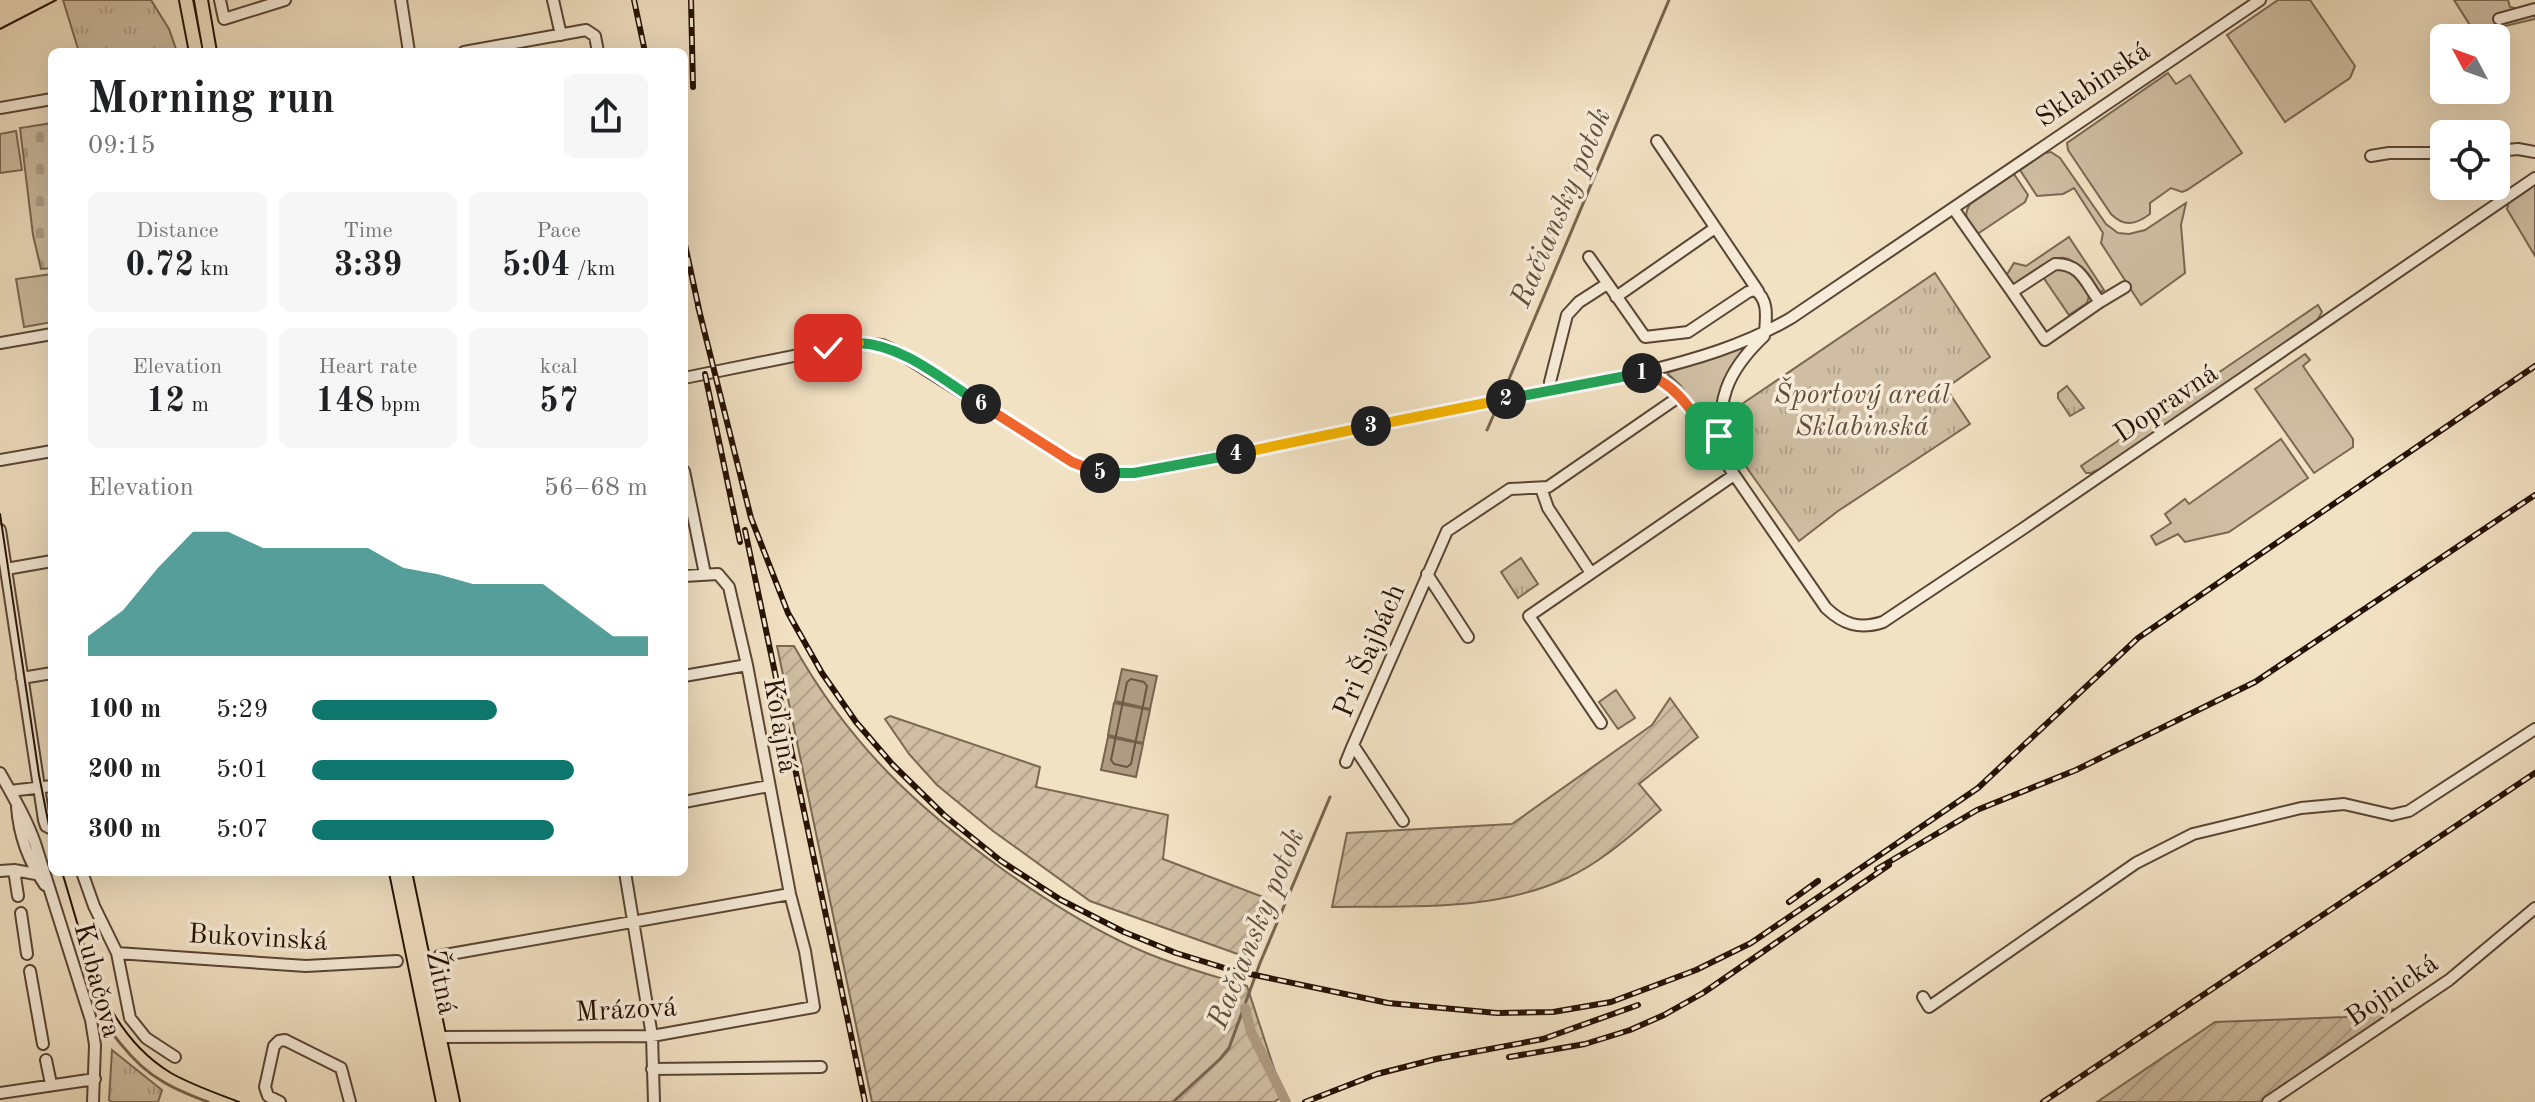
<!DOCTYPE html>
<meta charset="utf-8">
<style>
body{margin:0;font-family:"Old Standard TT",serif;background:#f6f6f6;color:#202124;height:100vh;display:flex;flex-direction:column;font-size:30px;white-space:nowrap}
*{box-sizing:border-box;margin:0}
p{font-size:26px;color:#757577}
.icon{flex:none;width:44px;height:44px;fill:none;stroke:currentColor;stroke-width:2;stroke-linecap:round;stroke-linejoin:round}
.map{position:relative;flex:1;overflow:hidden}
.panel{position:absolute;left:48px;top:48px;width:640px;height:828px;display:flex;flex-direction:column;background:#fff;border-radius:12px;box-shadow:0 8px 32px #0002}
.panel>*{flex:none}
.needle{width:52px;rotate:311deg}
.controls{position:absolute;left:2430px;top:24px;display:grid;gap:16px}
.controls a{display:grid;place-items:center;width:80px;height:80px;border-radius:12px;background:#fff;box-shadow:0 8px 32px #0002;font-size:40px}
.pin{position:absolute;display:grid;place-items:center;width:68px;height:68px;color:#fff;margin:-34px;border-radius:16px;box-shadow:0 4px 12px #0006}
.km{position:absolute;width:40px;height:40px;margin:-20px;border-radius:50%;background:#222;color:#fff;font-size:22px;line-height:40px;text-align:center}
.round{display:grid;place-items:center;flex:none;width:84px;height:84px;border-radius:12px;background:#f6f6f6}
.overview{display:flex;align-items:center;justify-content:space-between;height:136px;padding:0 40px}
h1{font-size:44px;font-weight:700;line-height:60px}
.metrics{display:grid;grid-template-columns:repeat(3,1fr);gap:12px;height:136px;padding:8px 40px}
.metrics div{display:grid;align-content:center;border-radius:12px;background:#f6f6f6;text-align:center}
.metrics b{font-size:34px;font-weight:700}
.metrics small{font-size:22px;font-weight:400}
.metrics p{font-size:22px}
.chart{height:224px;padding:16px 40px}
.chart p{display:flex;justify-content:space-between}
.chart svg{width:100%;height:144px;margin-top:8px;fill:#0f766e;opacity:.7}
ul{padding:0 40px;list-style:none;font-size:26px}
li{display:grid;grid-template-columns:128px 96px 1fr;align-items:center;height:60px}
li i{height:20px;border-radius:10px;background:#0f766e}
.map>svg:first-child{display:block}
.grass{fill:#cfbea3;stroke:#7a6853;stroke-width:2}
.cemetery{fill:url(#cemetery-stones);stroke:#7a6853;stroke-width:2}
.park{fill:url(#park-tufts);stroke:#7a6853;stroke-width:2}
.garden{fill:url(#garden-furrows);stroke:#7a6853;stroke-width:2}
.water{fill:#ad9b82;stroke:#77644f;stroke-width:2}
.lines{fill:none;stroke-linecap:round;stroke-linejoin:round}
.shore{stroke:#6a5642;stroke-width:2}
.stream{stroke:#77644f;stroke-width:3}
.canal{stroke:#ad9b82;stroke-width:10}
.minor-casing{stroke:#594533;stroke-width:14}
.major-casing{stroke:#261103;stroke-width:16}
.minor{stroke:#f7ecd9;stroke-width:10}
.major{stroke:#f2e2c4;stroke-width:12}
.tram{stroke:#261103;stroke-width:2}
.rail-casing{stroke:#261103;stroke-width:6}
.rail{stroke:#f7ecd9;stroke-width:3;stroke-dasharray:9;stroke-linecap:butt}
.split-1-casing{stroke:#fff;stroke-width:16}
.split-2-casing{stroke:#fff;stroke-width:16}
.split-3-casing{stroke:#fff;stroke-width:16}
.split-4-casing{stroke:#fff;stroke-width:16}
.split-5-casing{stroke:#fff;stroke-width:16}
.split-6-casing{stroke:#fff;stroke-width:16}
.split-7-casing{stroke:#fff;stroke-width:16}
.split-8-casing{stroke:#fff;stroke-width:16}
.split-1{stroke:#f0652b;stroke-width:10}
.split-2{stroke:#22a559;stroke-width:10}
.split-3{stroke:#f5b400;stroke-width:10}
.split-4{stroke:#f5b400;stroke-width:10}
.split-5{stroke:#22a559;stroke-width:10}
.split-6{stroke:#f0652b;stroke-width:10}
.split-7{stroke:#22a559;stroke-width:10}
.split-8{stroke:#f5b400;stroke-width:10}
.labels{text-anchor:middle;stroke-width:7;stroke-linejoin:round;paint-order:stroke}
.street-label{font-size:28px;fill:#261103;stroke:#f7ecd9}
.park-label{font-size:28px;font-style:italic;fill:#614e3b;stroke:#f7ecd9}
.water-label{font-size:30px;font-style:italic;fill:#634f3c;stroke:#f7ecd9}
</style>
<div class="map">
<svg width="2535" height="1102" viewBox="0 0 2535 1102">
<defs>
<pattern id="cemetery-stones" width="16" height="16" patternUnits="userSpaceOnUse" patternTransform="scale(2)"><rect width="16" height="16" fill="#cfbea3"/><path d="M2 7V4a2 2 0 0 1 4 0v3zM10 15v-3a2 2 0 0 1 4 0v3z" fill="#b2a28b"/></pattern>
<pattern id="park-tufts" width="24" height="20" patternUnits="userSpaceOnUse" patternTransform="scale(2)"><rect width="24" height="20" fill="#cfbea3"/><path d="M3 7l-1-3M5 7V3M7 7l1-3M15 17l-1-3M17 17v-4M19 17l1-3" fill="none" stroke="#b2a28b"/></pattern>
<pattern id="garden-furrows" width="10" height="10" patternUnits="userSpaceOnUse" patternTransform="scale(2)"><rect width="10" height="10" fill="#cfbea3"/><path d="M-1 1l2-2M0 10L10 0M9 11l2-2" fill="none" stroke="#b2a28b"/></pattern>
</defs>
<rect width="100%" height="100%" fill="#f2e2c4"/>
<filter id="stains"><feTurbulence type="fractalNoise" baseFrequency=".0025" numOctaves="4"/><feColorMatrix values="0 0 0 0 .2 0 0 0 0 .09 0 0 0 0 .02 0 0 0 .5 -.17"/></filter>
<radialGradient id="worn" r=".72"><stop offset=".6" stop-color="#630" stop-opacity="0"/><stop offset="1" stop-color="#630" stop-opacity=".3"/></radialGradient>
<path class="grass" d="M2278,0H2310L2355,66L2350,78L2285,122L2227,35Z
M2454,0H2508L2510,7L2535,12V19L2475,33Z
M2168,73L2176,84L2190,75L2242,153L2187,190L2182,192L2171,188L2150,203V214C2135,225 2124,227 2111,214L2068,150L2067,143Z
M16,131L22,170L0,173V134Z
M2051,152L2060,158L2106,224L2118,233L2129,234L2145,230L2186,203L2181,225L2185,273L2141,305L2101,243L2103,233L2074,188L2063,194L2037,196L2020,170L2045,153Z
M2014,174L2028,195L2025,202L1976,235C1968,224 1962,217 1970,204Z
M2535,183V256L2507,209L2509,200Z
M2069,237L2104,290L2100,292C2064,242 2061,253 2015,285L2009,282L2006,276L2014,263L2026,266Z
M2058,267L2074,272L2089,296L2087,303L2069,315L2043,277Z
M52,274V322L24,327L16,279Z
M2318,305L2322,312L2316,322L2104,467L2091,473H2086L2081,466Z
M1746,346C1722,374 1716,401 1716,437L1680,385L1667,373Z
M2305,354L2310,360L2303,366L2353,439V447L2314,473L2255,389Z
M2281,439L2308,478L2229,532L2185,542L2178,534L2156,545L2151,536L2171,523L2165,514L2185,499L2189,504Z
M1616,690L1635,718L1618,729L1599,702Z"/>
<path class="cemetery" d="M52,123V268L41,269L33,235L20,128Z"/>
<path class="park" d="M63,0H151L169,29L177,52H79Z
M1935,273L1990,357L1946,388L1970,424L1838,511L1799,541L1742,461L1739,406Z
M2067,386L2084,408L2070,416L2058,398V393Z
M1521,558L1538,584L1518,598L1501,572Z
M112,1050L162,1090L158,1102H112L109,1100Z"/>
<path class="garden" d="M777,646H794C849,744 916,807 1005,871C1049,902 1093,930 1142,951C1176,966 1211,975 1247,986L1283,1096L1274,1102H872Z
M1670,698L1698,737L1639,784L1661,810C1632,834 1602,862 1567,878C1493,912 1412,906 1332,907L1347,833L1512,824L1652,725Z
M890,716L1040,767L1036,787L1168,815L1163,859L1266,898L1243,956L1090,901L993,831L937,785L909,754L885,719Z
M2416,1006L2271,1102H2097L2215,1022L2345,1017Z"/>
<path class="water" d="M1122,669L1157,676L1150,709L1115,701Z
M1114,703L1150,710L1143,743L1108,735Z
M1108,737L1143,744L1136,777L1101,770Z"/>
<g class="lines">
<path class="shore" d="M1131,679L1144,682L1147,686L1131,764L1127,767L1114,764L1111,760L1127,682Z"/>
<path class="stream" d="M1501,398L1669,0
M1487,430L1498,405
M93,994C100,1024 135,1066 162,1081C176,1090 192,1096 208,1102
M1173,1102L1220,1059L1229,1048L1260,963L1330,797"/>
<path class="canal" d="M1245,1008L1251,1032L1286,1102"/>
<g class="minor-casing">
<path id="minor" d="M220,0L224,19L285,0
M401,0L409,52
M553,0L561,35
M2499,19L2535,9
M464,52L586,30L595,36L598,52
M0,108L52,99
M1657,141L1758,291
M2496,151L2518,149L2535,152
M2371,156L2389,153H2444
M1953,208L2012,292
M1589,257L1645,337L1688,332L1748,292L1755,290C1769,300 1766,317 1765,333
M2055,264C2082,264 2085,283 2100,302L2045,340L2012,292Z
M1616,297L1715,228
M2100,302L2125,287
M0,343L52,334
M1643,372C1694,360 1745,345 1791,318L2260,0
M684,378L858,343L882,345L898,352L1072,462L1104,474L1134,473L1641,373L1666,382L1680,396L1826,608C1843,624 1859,630 1883,622L2021,530L2535,178
M1552,390L1550,382L1567,315L1579,302L1607,284
M1721,454C1717,401 1725,373 1764,336
M0,460L52,451
M684,471L705,574
M1541,488L1548,508L1591,573
M0,530L44,820L46,826L52,829
M6,569L52,561
M1427,574L1468,637
M684,676L747,665
M22,678L52,673
M1601,723L1529,616L1734,475
M1346,762L1353,745
M0,773C13,796 26,818 35,843L91,1020L95,1045L93,1102
M10,791L52,786
M684,802L769,786
M17,807C19,834 29,862 45,885
M1403,821L1353,745L1447,531L1510,489L1548,487L1680,396
M14,870L18,896
M0,871L14,870L36,874
M82,872L94,906L117,953L130,1018L146,1038L175,1057
M625,872L652,1036L654,1102
M21,913L27,954
M117,953L306,966L397,961
M439,956L790,894
M30,971L43,1044
M1923,997L1929,1007L2136,863L2193,834L2301,808L2344,804L2392,815L2409,811L2535,729
M439,1037L652,1036L814,1007L805,951L790,894L747,665L729,587L718,574L684,576
M46,1060L51,1084
M652,1069L821,1067
M0,1093L95,1079
M280,1102L268,1096L265,1087L274,1046L279,1041L285,1040L341,1068L350,1102
M2268,1102L2449,980L2535,908"/>
</g>
<g class="major-casing">
<path id="major" d="M186,0L196,52
M201,0L210,52
M396,872L443,1102
M405,872L453,1102"/>
</g>
<use href="#minor" class="minor"/>
<use href="#major" class="major"/>
<path class="tram" d="M0,29L56,0
M0,514L39,775L52,841
M62,872C85,945 100,1030 171,1073C192,1085 216,1093 239,1102"/>
<g class="rail-casing">
<path id="rail" d="M634,0L645,52
M691,0L693,87
M684,240L700,314
M698,306L751,518L788,613L822,673L856,722L893,765L944,815L1001,861L1061,900L1124,932L1176,953L1231,970L1388,1003L1497,1013L1553,1012L1611,1002L1696,970L1751,943L1978,788L2138,638L2535,366
M705,374L740,542
M745,530L865,1102
M1877,869L1977,810L2076,770L2255,682L2535,495
M1789,902L1818,881
M1509,1057L1585,1044L1630,1030L1664,1015L1703,993L1889,865
M1305,1102L1377,1074L1436,1059L1543,1039L1638,1005
M2043,1102L2535,773"/>
</g>
<use href="#rail" class="rail"/>
</g>
<g class="lines">
<g class="split-1-casing">
<path id="split-1" d="M1642,373C1681,383 1699,424 1721,455L1719,436"/>
</g>
<g class="split-2-casing">
<path id="split-2" d="M1506,399L1642,373"/>
</g>
<g class="split-3-casing">
<path id="split-3" d="M1371,426L1506,399"/>
</g>
<g class="split-4-casing">
<path id="split-4" d="M1236,454L1371,426"/>
</g>
<g class="split-5-casing">
<path id="split-5" d="M1100,473H1134L1236,454"/>
</g>
<g class="split-6-casing">
<path id="split-6" d="M981,404L1072,462L1100,473"/>
</g>
<g class="split-7-casing">
<path id="split-7" d="M859,343C904,345 944,381 981,404"/>
</g>
<g class="split-8-casing">
<path id="split-8" d="M828,348L859,343"/>
</g>
<use href="#split-1" class="split-1"/>
<use href="#split-2" class="split-2"/>
<use href="#split-3" class="split-3"/>
<use href="#split-4" class="split-4"/>
<use href="#split-5" class="split-5"/>
<use href="#split-6" class="split-6"/>
<use href="#split-7" class="split-7"/>
<use href="#split-8" class="split-8"/>
</g>
<g class="labels">
<g class="street-label">
<text transform="translate(2092 83) rotate(-34)" y="10">Sklabinská</text>
<text transform="translate(2165 402) rotate(-34)" y="10">Dopravná</text>
<text transform="translate(1368 650) rotate(-67)" y="10">Pri Šajbách</text>
<text transform="translate(782 725) rotate(80)" y="10">Koľajná</text>
<text transform="translate(258 936) rotate(3)" y="10">Bukovinská</text>
<text transform="translate(99 980) rotate(75)" y="10">Kubačova</text>
<text transform="translate(443 982) rotate(78)" y="10">Žitná</text>
<text transform="translate(2391 989) rotate(-35)" y="10">Bojnická</text>
<text transform="translate(626 1008) rotate(-3)" y="10">Mrázová</text>
</g>
<g class="park-label">
<text x="1862" y="403">Športový areál<tspan x="1862" dy="32">Sklabinská</tspan></text>
</g>
<g class="water-label">
<text transform="translate(1560 207) rotate(-67)" y="10">Račiansky potok</text>
<text transform="translate(1255 928) rotate(-68)" y="10">Račiansky potok</text>
</g>
</g>
<rect width="100%" height="100%" filter="url(#stains)"/>
<rect width="100%" height="100%" fill="url(#worn)"/>
</svg>
<div class="controls">
<a><svg class="needle" viewBox="-14 -14 28 28"><path d="M0-13l5 13h-10z" fill="#e53935"/><path d="M0 13l5-13h-10z" fill="#757577"/></svg></a>
<a><svg class="icon" aria-label="locate" viewBox="0 0 24 24"><circle cx="12" cy="12" r="6"/><path d="M12 2v4M12 18v4M2 12h4M18 12h4"/></svg></a>
</div>
<div class="pin" style="left:1719px;top:436px;background:#1e9e55"><svg class="icon" aria-label="arrive" viewBox="0 0 24 24"><path d="M6 21V4h12l-3 4 3 4H6"/></svg></div>
<div class="pin" style="left:828px;top:348px;background:#d93025"><svg class="icon" aria-label="check" viewBox="0 0 24 24"><path d="M5 12l5 5 9-10"/></svg></div>
<b class="km" style="left:1642px;top:373px">1</b>
<b class="km" style="left:1506px;top:399px">2</b>
<b class="km" style="left:1371px;top:426px">3</b>
<b class="km" style="left:1236px;top:454px">4</b>
<b class="km" style="left:1100px;top:473px">5</b>
<b class="km" style="left:981px;top:404px">6</b>
<section class="panel">
<div class="overview"><div><h1>Morning run</h1><p>09:15</p></div><a class="round"><svg class="icon" aria-label="share" viewBox="0 0 24 24"><path d="M12 15V3M7 8l5-5 5 5M5 13v7h14v-7"/></svg></a></div>
<div class="metrics">
<div><p>Distance</p><b>0.72<small> km</small></b></div>
<div><p>Time</p><b>3:39</b></div>
<div><p>Pace</p><b>5:04<small> /km</small></b></div>
</div>
<div class="metrics">
<div><p>Elevation</p><b>12<small> m</small></b></div>
<div><p>Heart rate</p><b>148<small> bpm</small></b></div>
<div><p>kcal</p><b>57</b></div>
</div>
<div class="chart"><p><span>Elevation</span>56–68 m</p>
<svg viewBox="0 0 160 44" preserveAspectRatio="none"><path d="M0 44V38L10 30L20 17L30 6L40 6L50 11L60 11L70 11L80 11L90 17L100 19L110 22L120 22L130 22L140 30L150 38L160 38V44z"/></svg>
</div>
<ul>
<li><b>100 m</b>5:29<i style="width:55%"></i></li>
<li><b>200 m</b>5:01<i style="width:78%"></i></li>
<li><b>300 m</b>5:07<i style="width:72%"></i></li>
</ul>
</section>
</div>
